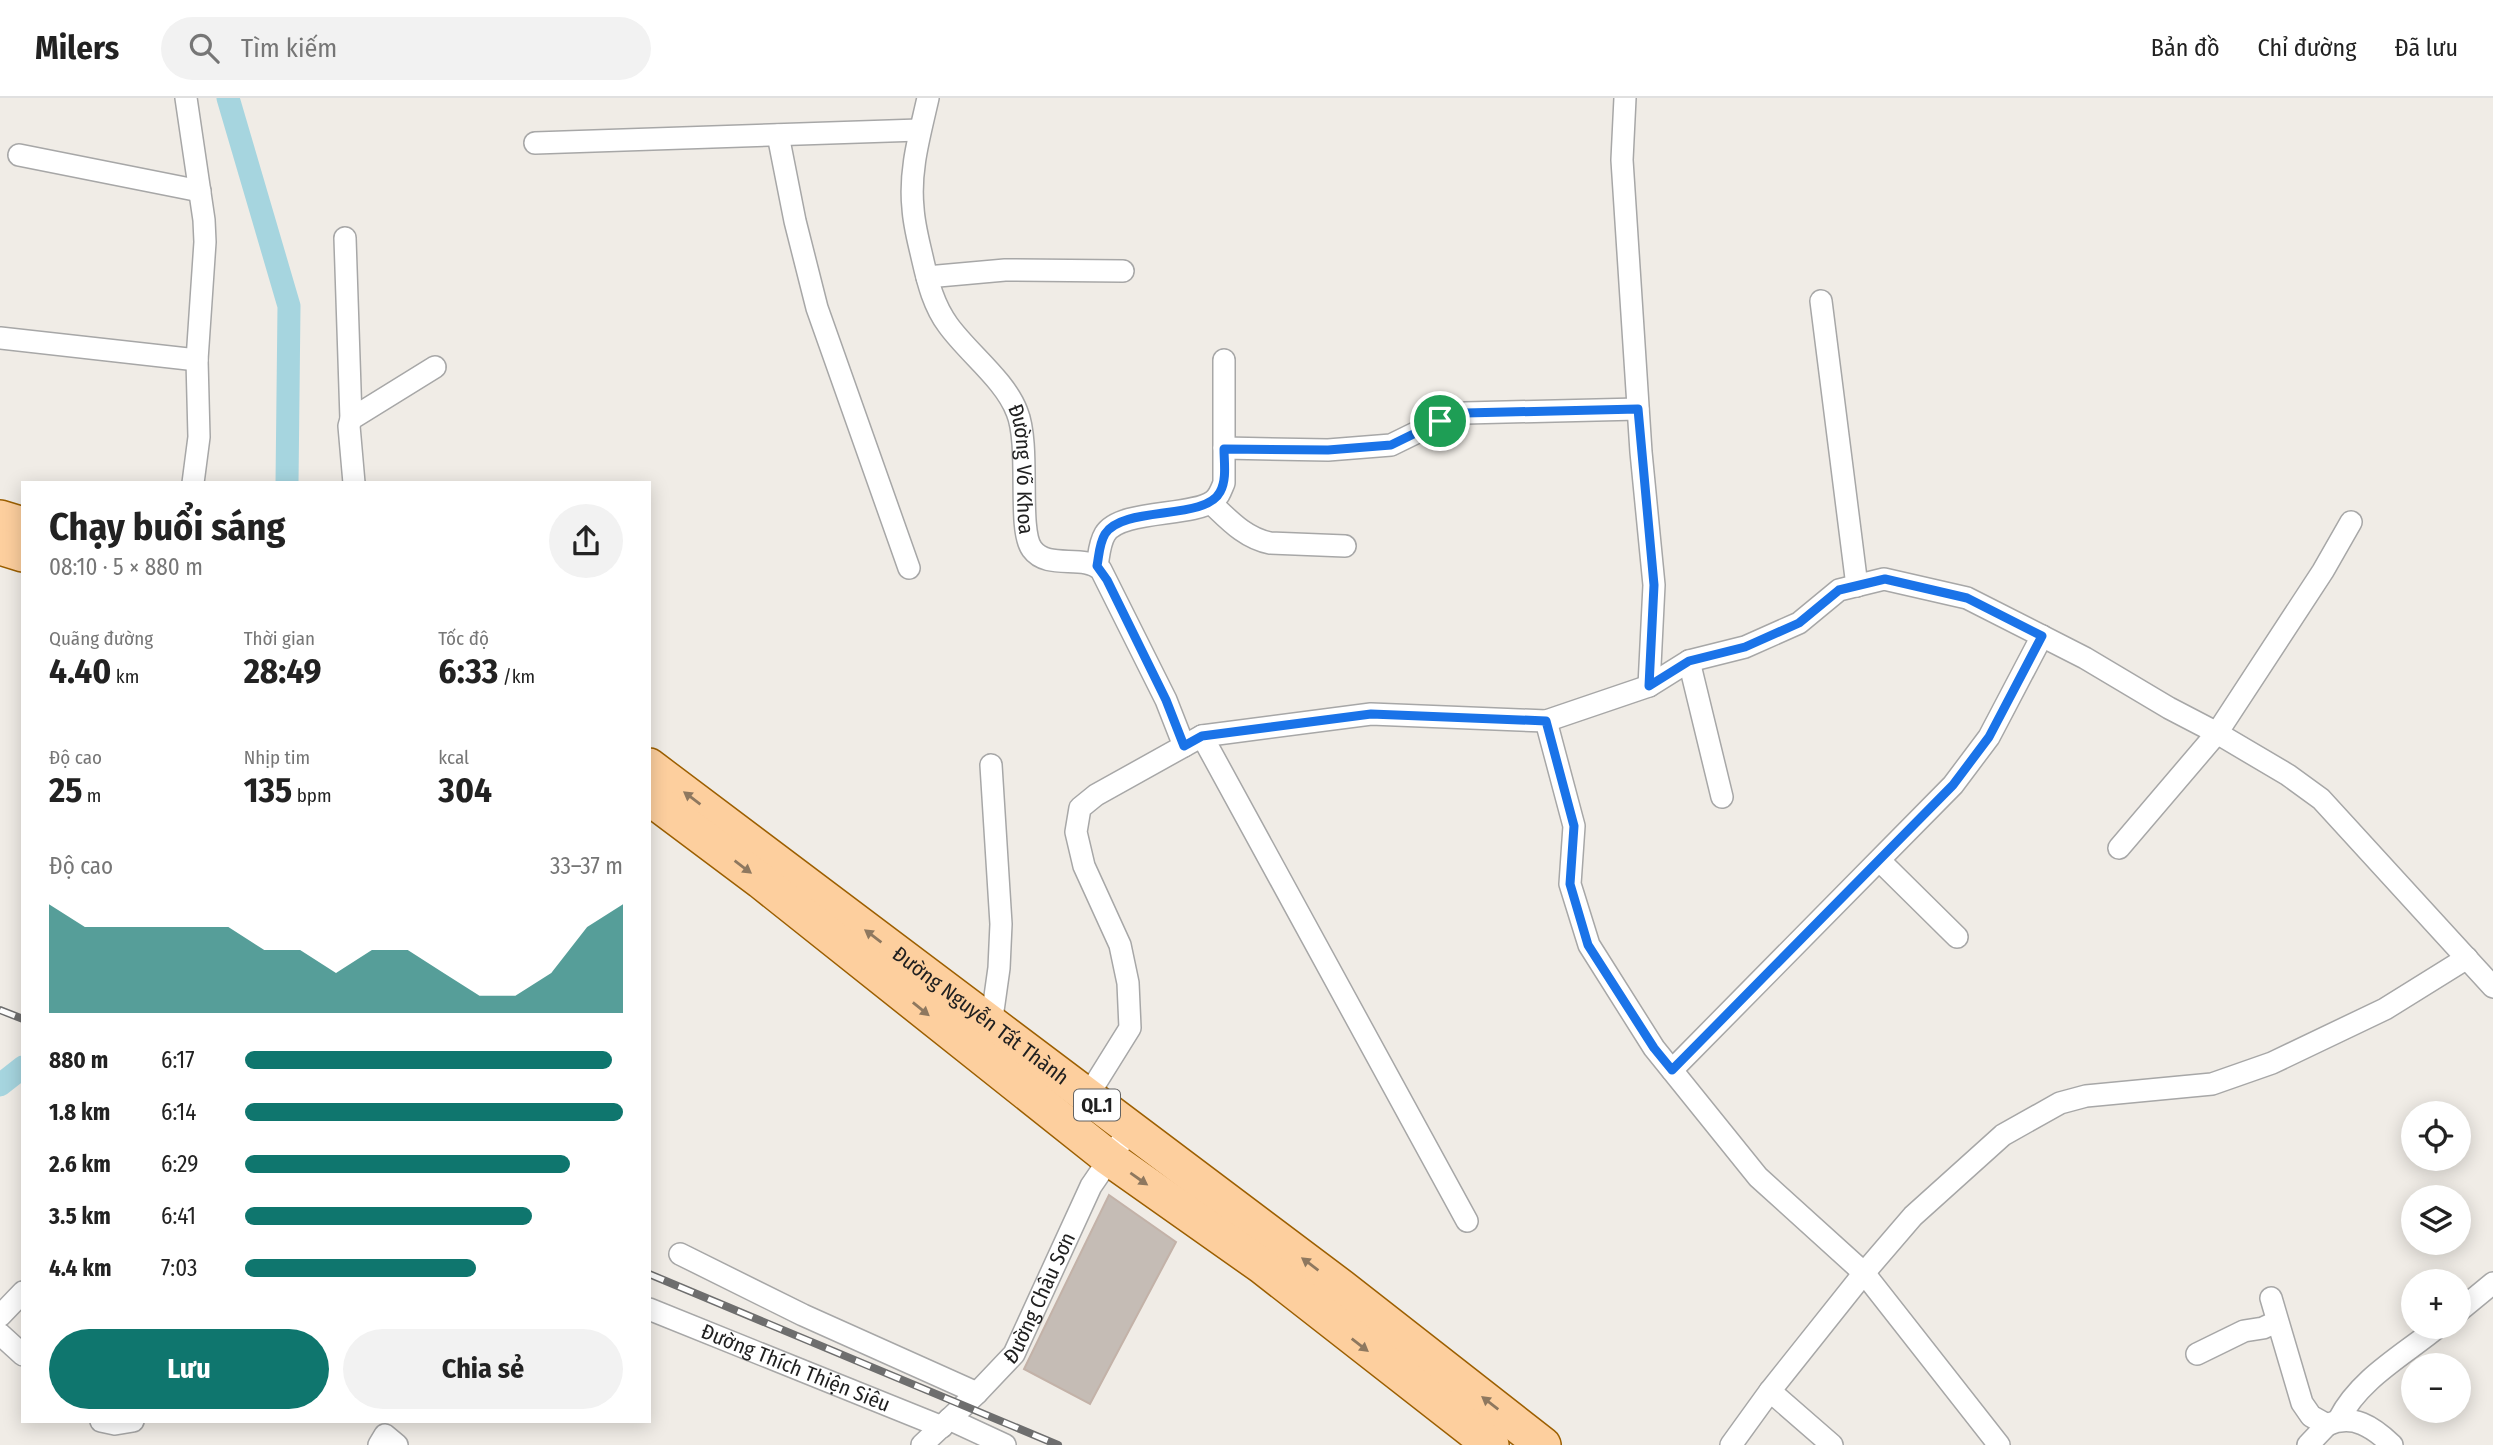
<!DOCTYPE html>
<html lang="vi">
<meta charset="utf-8">
<style>
body{margin:0;font-family:"Fira Sans Condensed",sans-serif;background:#f2f2f2;color:#222;height:100vh;display:flex;flex-direction:column;font-size:26px;white-space:nowrap}
*{box-sizing:border-box;margin:0}
p{font-size:23px;color:#767676}
.icon{flex:none;width:38px;height:38px;fill:none;stroke:currentColor;stroke-width:2;stroke-linecap:round;stroke-linejoin:round}
.map{position:relative;flex:1;overflow:hidden}
.sheet{position:absolute;left:21px;top:383px;width:630px;height:942px;display:flex;flex-direction:column;background:#fff;border-radius:0px;box-shadow:0 4px 18px #0003}
.sheet>*{flex:none}
.buttons{position:absolute;left:2401px;top:1003px;display:grid;gap:14px}
.buttons a{display:grid;place-items:center;width:70px;height:70px;border-radius:50%;background:#fff;box-shadow:0 4px 18px #0003;font-size:35px}
.pin{position:absolute;display:grid;place-items:center;width:60px;height:60px;color:#fff;margin:-30px;border:4px solid #fff;border-radius:50%;box-shadow:0 2px 7px #0007}
.round{display:grid;place-items:center;flex:none;width:74px;height:74px;border-radius:37px;background:#f2f2f2}
.headline{display:flex;align-items:center;justify-content:space-between;height:119px;padding:0 28px}
h1{font-size:38px;font-weight:700;line-height:52px}
.stats{display:grid;grid-template-columns:repeat(3,1fr);gap:10px;height:119px;padding:7px 28px}
.stats div{display:grid;align-content:center}
.stats b{font-size:35px;font-weight:700}
.stats small{font-size:19px;font-weight:400}
.stats p{font-size:19px}
.chart{height:196px;padding:14px 28px}
.chart p{display:flex;justify-content:space-between}
.chart svg{width:100%;height:126px;margin-top:7px;fill:#0f766e;opacity:.7}
.action{display:flex;gap:14px;margin-top:auto;padding:14px 28px}
.action a{flex:1;height:80px;border-radius:42px;background:#0f766e;color:#fff;font-size:28px;font-weight:700;line-height:80px;text-align:center}
.action a+a{background:#f2f2f2;color:#222}
ul{padding:0 28px;list-style:none;font-size:23px}
li{display:grid;grid-template-columns:112px 84px 1fr;align-items:center;height:52px}
li i{height:18px;border-radius:9px;background:#0f766e}
header{display:flex;align-items:center;gap:42px;box-sizing:border-box;height:98px;padding:0 35px;background:#fff;border-bottom:2px solid #e0e0e0}
header strong{font-size:33px}
nav{display:flex;gap:38px;margin-inline-start:auto;font-size:24px}
.search{width:490px;height:63px;background:#f2f2f2;display:flex;align-items:center;gap:18px;box-sizing:border-box;padding:0 24px;border-radius:38px;color:#767676;font-size:26px}
.map>svg:first-child{display:block}
.lines{fill:none;stroke-linecap:round;stroke-linejoin:round}
.canal{stroke:#a6d5df;stroke-width:23}
.building{fill:#c5bcb5;stroke:#c3b2a8;stroke-width:2}
.street-casing{stroke:#a7a7a7;stroke-width:24}
.primary-casing{stroke:#9c5f00;stroke-width:38}
.street{stroke:#fff;stroke-width:21}
.primary{stroke:#fdcf9e;stroke-width:35}
.rail-casing{stroke:#6e6e6e;stroke-width:8}
.rail{stroke:#fff;stroke-width:5;stroke-dasharray:16;stroke-linecap:butt}
.oneway{fill:#8e785f}
.route-casing{stroke:#fff;stroke-width:14}
.route{stroke:#1a73e8;stroke-width:9}
.labels{text-anchor:middle;stroke-width:6;stroke-linejoin:round;paint-order:stroke}
.shield{fill:#fff;stroke:#636363;stroke-width:2}
.shield-label{font-size:19px;font-weight:bold;fill:#202020}
.street-label{font-size:21px;fill:#202020;stroke:#fff}
</style>
<header>
<strong>Milers</strong>
<div class="search"><svg class="icon" aria-label="search" viewBox="0 0 24 24"><circle cx="10" cy="10" r="6"/><path d="M15 15l6 6"/></svg>Tìm kiếm</div>
<nav><a>Bản đồ</a><a>Chỉ đường</a><a>Đã lưu</a></nav>
</header>
<div class="map">
<svg width="2493" height="1347" viewBox="0 0 2493 1347">
<rect width="100%" height="100%" fill="#f0ece6"/>
<g class="lines">
<path class="canal" d="M228,0L289,208L287,385
M0,987L23,969"/>
</g>
<path class="building" d="M1109,1097L1176,1144L1090,1306L1024,1271Z"/>
<g class="lines">
<g class="street-casing">
<g id="street">
<path d="M186,0L204,122L205,144L197,262L199,339L193,385"/>
<path id="s1" d="M928,0C920,36 909,72 913,110C914,128 919,145 923,163C928,185 934,208 948,227C968,255 1005,282 1017,314C1031,348 1017,431 1032,451C1048,473 1083,455 1101,472L1166,602L1184,648"/>
<path d="M1625,0L1622,62L1641,354L1654,487L1649,588"/>
<path d="M778,37L795,123L817,210L909,470"/>
<path d="M535,45L919,32"/>
<path d="M19,57L200,93"/>
<path d="M345,140L351,321"/>
<path d="M927,179L1005,172L1123,173"/>
<path d="M1821,203L1857,488"/>
<path d="M0,240L197,262"/>
<path d="M1224,350L1328,352L1391,347L1440,323L1465,315L1638,311"/>
<path d="M354,385L349,328L351,321L435,269"/>
<path d="M1211,405C1229,422 1245,440 1270,445L1345,448"/>
<path d="M1097,468C1099,458 1099,446 1105,436C1120,411 1192,419 1213,403C1219,399 1221,392 1224,385V262"/>
<path d="M1689,563L1722,699"/>
<path d="M1546,623L1574,728L1570,786L1589,847L1654,950L1758,1079L1864,1175L1999,1347"/>
<path d="M1202,638L1467,1123"/>
<path d="M991,667L1001,826L999,870L991,927"/>
<path d="M2119,750L2217,635L2323,473L2351,424"/>
<path d="M1880,763L1957,839"/>
<path d="M1672,972L1953,687L1989,639L2042,538"/>
<path d="M1087,999L1130,930L1128,885L1120,847L1084,768L1076,734L1080,710L1096,697L1202,638L1371,616L1546,623L1649,588L1689,563L1745,549L1799,525L1839,492L1884,481L1967,500L2085,560L2169,610L2217,635L2288,677L2321,701L2493,889"/>
<path d="M680,1156L803,1217L977,1295"/>
<path d="M2271,1200L2302,1305L2311,1318L2327,1327C2353,1315 2373,1329 2392,1347"/>
<path id="s2" d="M649,1211L942,1329"/>
<path d="M2459,1213L2493,1185"/>
<path d="M0,1218L23,1194"/>
<path d="M0,1236L23,1257"/>
<path d="M2197,1256L2244,1233L2263,1230L2276,1224"/>
<path d="M1770,1293L1832,1347"/>
<path d="M949,1321L1005,1347"/>
<path d="M2339,1321C2360,1280 2404,1257 2439,1228"/>
<path d="M101,1323L115,1326L133,1323"/>
<path d="M379,1347L385,1337L397,1347"/>
<path id="s3" d="M922,1347L977,1295L1014,1256L1091,1088L1130,1031"/>
<path d="M1731,1347L1770,1293L1864,1175L1913,1118L2003,1037L2060,1005L2086,998L2212,986L2272,965L2385,911L2467,860"/>
<path d="M2308,1347L2327,1327"/>
</g>
</g>
<g class="primary-casing">
<g id="primary">
<path d="M0,420L23,427"/>
<path d="M0,449L23,456"/>
<path id="s4" d="M649,668L1341,1189L1543,1347"/>
<path d="M649,699L761,783L1109,1060L1262,1168L1491,1347"/>
</g>
</g>
<use href="#street" class="street"/>
<use href="#primary" class="primary"/>
<g class="rail-casing">
<path id="rail" d="M0,912L23,921
M649,1176L1058,1347"/>
</g>
<use href="#rail" class="rail"/>
</g>
<defs><path id="oneway-solid" d="M-6-.8H1V-3.2L6.5 0L1 3.2V.8H-6Z" transform="scale(1.75)"/></defs>
<g class="oneway">
<use href="#oneway-solid" transform="translate(692 700) rotate(-143)"/>
<use href="#oneway-solid" transform="translate(743 769) rotate(37)"/>
<use href="#oneway-solid" transform="translate(873 838) rotate(-143)"/>
<use href="#oneway-solid" transform="translate(921 911) rotate(39)"/>
<use href="#oneway-solid" transform="translate(1139 1081) rotate(35)"/>
<use href="#oneway-solid" transform="translate(1310 1166) rotate(-143)"/>
<use href="#oneway-solid" transform="translate(1360 1247) rotate(38)"/>
<use href="#oneway-solid" transform="translate(1490 1305) rotate(-142)"/>
</g>
<g class="lines">
<g class="route-casing">
<path id="route" d="M1638,311L1654,487L1649,588L1689,563L1745,549L1799,525L1839,492L1885,481L1967,500L2042,538L1989,639L1953,687L1672,972L1654,950L1588,847L1570,786L1574,728L1546,623L1371,616L1202,638L1184,648L1166,602L1107,482L1097,468C1099,458 1099,446 1105,436C1123,407 1205,423 1220,394C1227,382 1224,364 1224,351L1328,352L1391,347L1440,323L1465,315Z"/>
</g>
<use href="#route" class="route"/>
</g>
<g class="labels">
<rect class="shield" x="1074" y="991.5" width="46" height="31" rx="5"/>
<g class="shield-label">
<text x="1097" y="1014">QL.1</text>
</g>
<g class="street-label">
<text dy="7" stroke="none"><textPath href="#s1" startOffset="404">Đường Võ Khoa</textPath></text>
<text dy="7" stroke="none"><textPath href="#s4" startOffset="415">Đường Nguyễn Tất Thành</textPath></text>
<text dy="7" stroke="none"><textPath href="#s3" startOffset="191">Đường Châu Sơn</textPath></text>
<text dy="7" stroke="none"><textPath href="#s2" startOffset="158">Đường Thích Thiện Siêu</textPath></text>
</g>
</g>
</svg>
<div class="buttons">
<a><svg class="icon" aria-label="locate" viewBox="0 0 24 24"><circle cx="12" cy="12" r="6"/><path d="M12 2v4M12 18v4M2 12h4M18 12h4"/></svg></a>
<a><svg class="icon" aria-label="layers" viewBox="0 0 24 24"><path d="M12 4l9 5-9 5-9-5zM3 14l9 5 9-5"/></svg></a>
<a>+</a>
<a>−</a>
</div>
<div class="pin" style="left:1440px;top:323px;background:#1e9e55"><svg class="icon" aria-label="arrive" viewBox="0 0 24 24"><path d="M6 21V4h12l-3 4 3 4H6"/></svg></div>
<section class="sheet">
<div class="headline"><div><h1>Chạy buổi sáng</h1><p>08:10 · 5 × 880 m</p></div><a class="round"><svg class="icon" aria-label="share" viewBox="0 0 24 24"><path d="M12 15V3M7 8l5-5 5 5M5 13v7h14v-7"/></svg></a></div>
<div class="stats">
<div><p>Quãng đường</p><b>4.40<small> km</small></b></div>
<div><p>Thời gian</p><b>28:49</b></div>
<div><p>Tốc độ</p><b>6:33<small> /km</small></b></div>
</div>
<div class="stats">
<div><p>Độ cao</p><b>25<small> m</small></b></div>
<div><p>Nhịp tim</p><b>135<small> bpm</small></b></div>
<div><p>kcal</p><b>304</b></div>
</div>
<div class="chart"><p><span>Độ cao</span>33–37 m</p>
<svg viewBox="0 0 160 44" preserveAspectRatio="none"><path d="M0 44V6L10 14L20 14L30 14L40 14L50 14L60 22L70 22L80 30L90 22L100 22L110 30L120 38L130 38L140 30L150 14L160 6V44z"/></svg>
</div>
<ul>
<li><b>880 m</b>6:17<i style="width:97%"></i></li>
<li><b>1.8 km</b>6:14<i style="width:100%"></i></li>
<li><b>2.6 km</b>6:29<i style="width:86%"></i></li>
<li><b>3.5 km</b>6:41<i style="width:76%"></i></li>
<li><b>4.4 km</b>7:03<i style="width:61%"></i></li>
</ul>
<div class="action"><a>Lưu</a><a>Chia sẻ</a></div>
</section>
</div>
